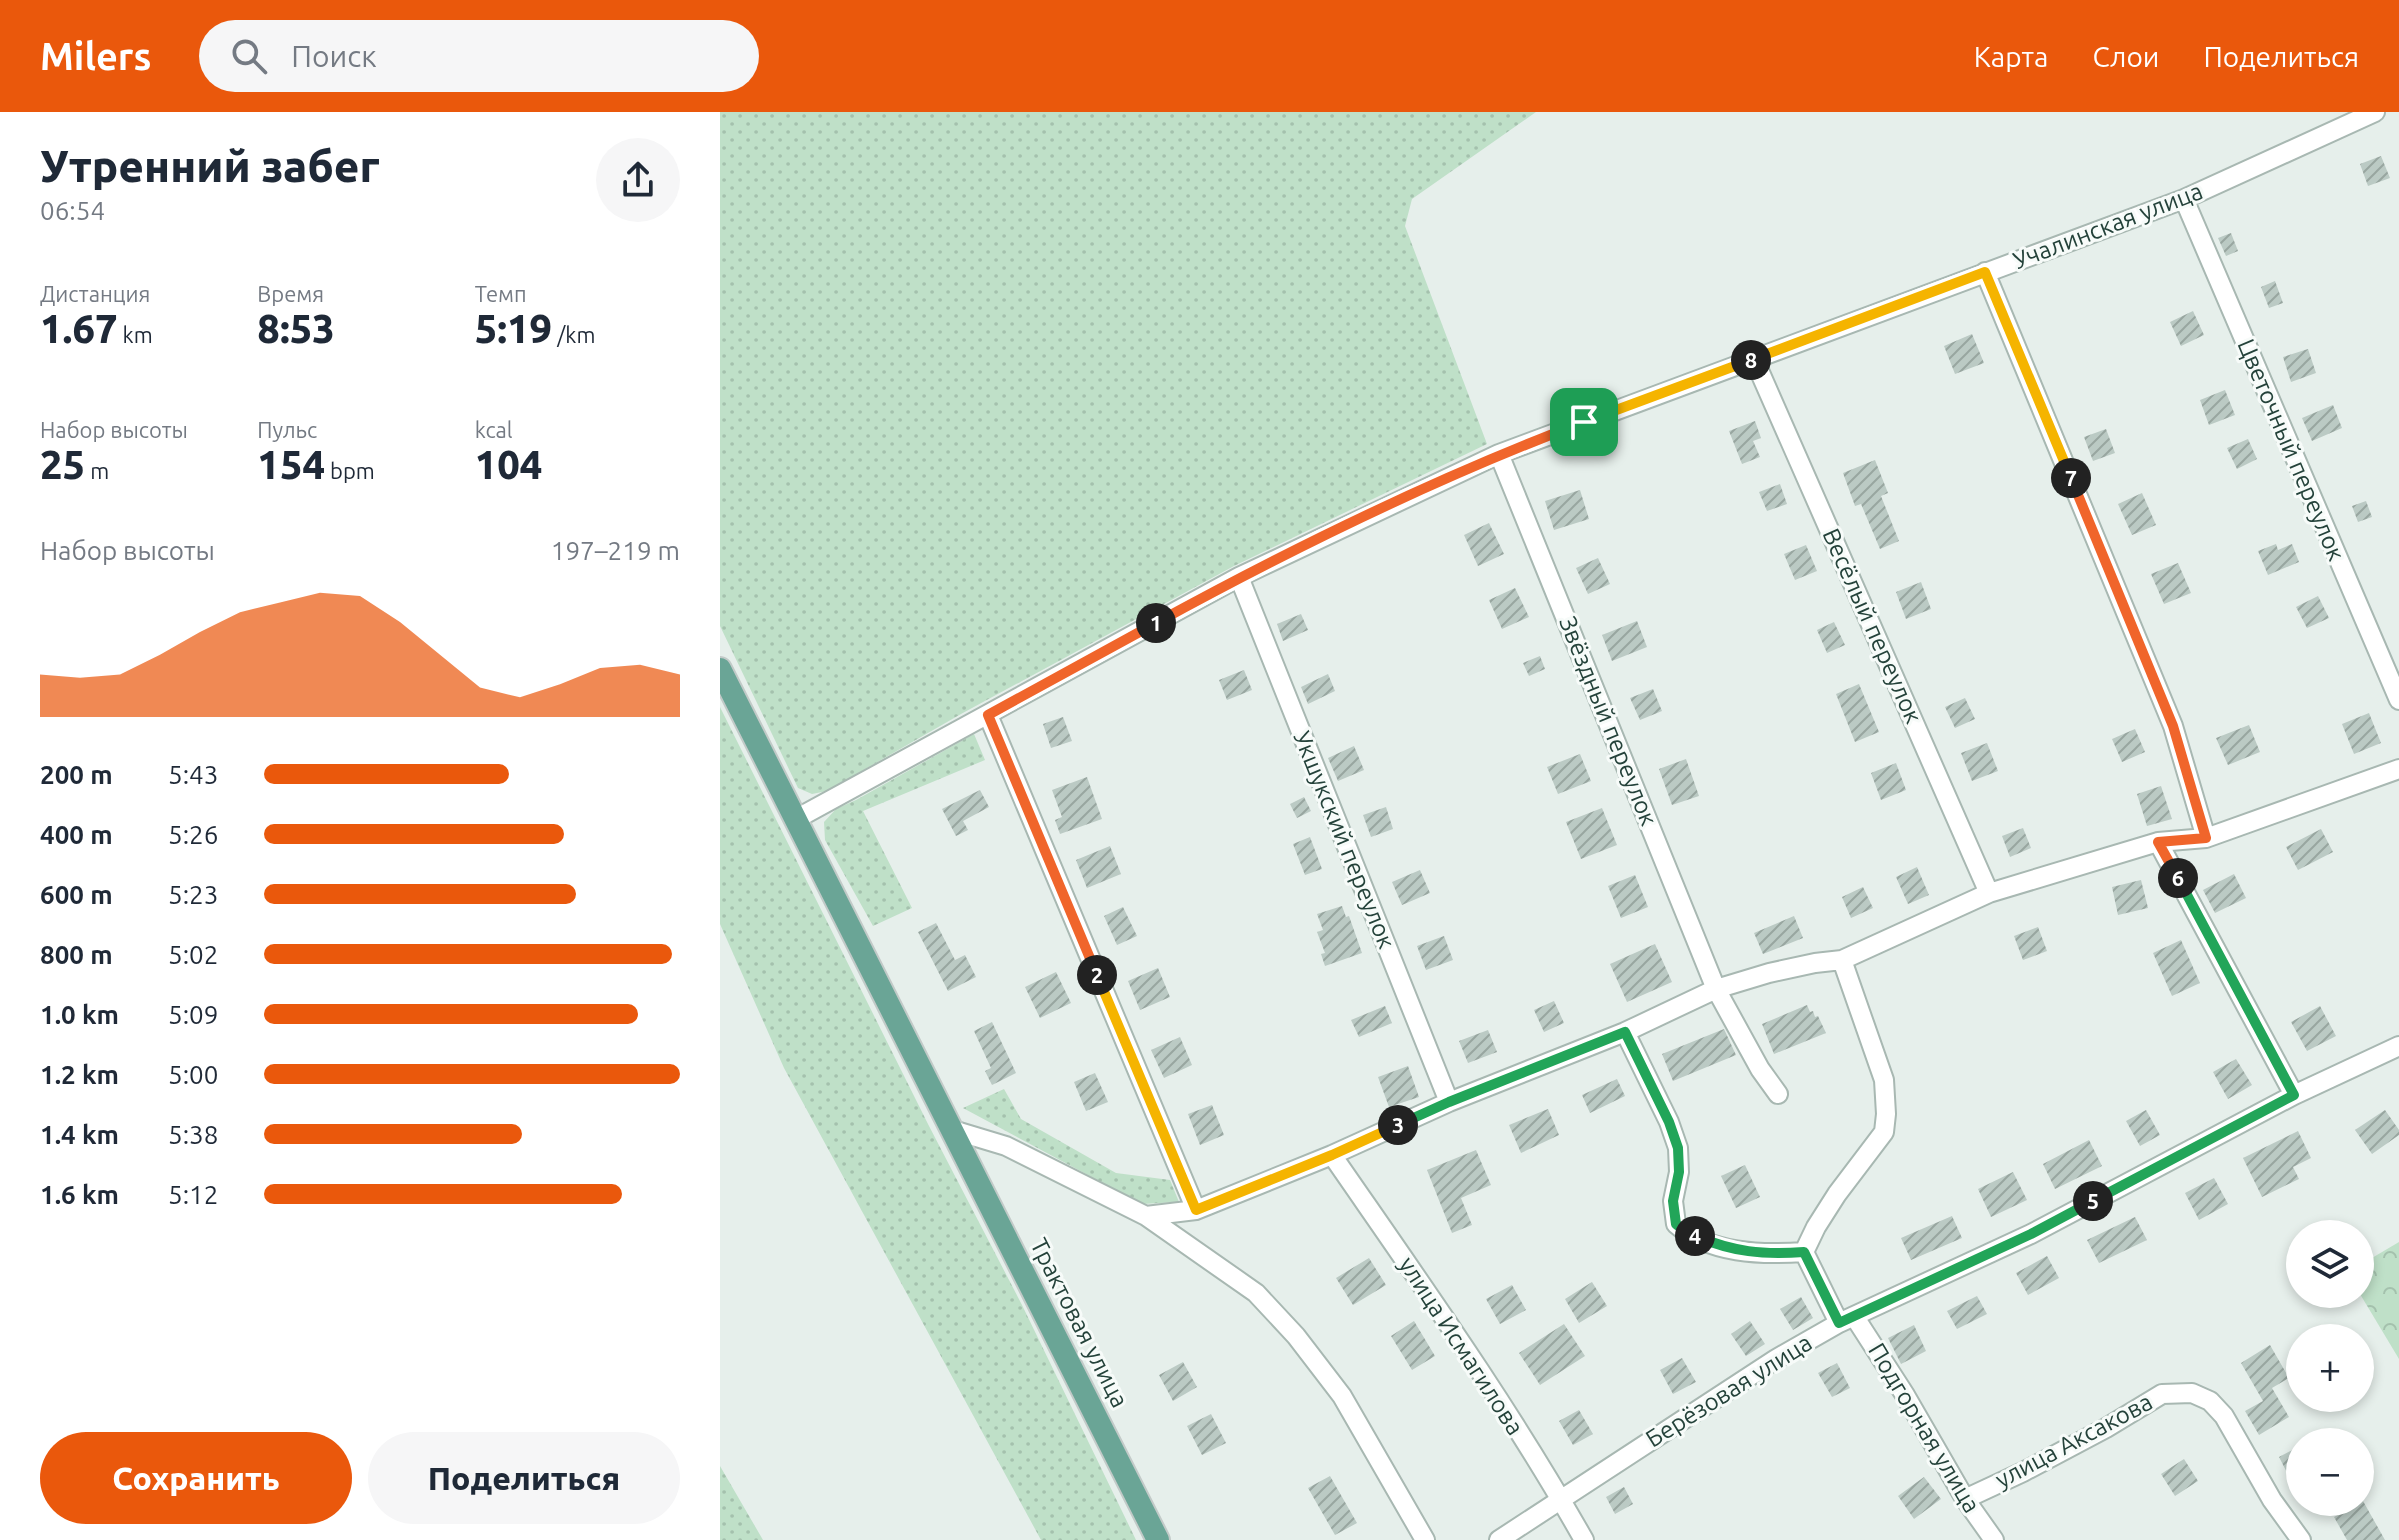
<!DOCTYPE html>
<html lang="ru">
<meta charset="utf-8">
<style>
body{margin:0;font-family:Ubuntu,sans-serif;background:#f6f6f7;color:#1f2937;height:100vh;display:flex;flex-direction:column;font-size:30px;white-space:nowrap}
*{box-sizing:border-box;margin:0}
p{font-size:26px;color:#747a83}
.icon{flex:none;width:44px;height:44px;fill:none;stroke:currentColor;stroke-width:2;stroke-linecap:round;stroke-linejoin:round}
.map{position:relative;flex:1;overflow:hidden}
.drawer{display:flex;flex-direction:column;background:#fff;width:720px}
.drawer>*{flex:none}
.controls{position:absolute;left:1566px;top:1108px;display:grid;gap:16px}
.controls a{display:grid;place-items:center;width:88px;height:88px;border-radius:50%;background:#fff;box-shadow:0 4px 12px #0003;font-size:40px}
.pin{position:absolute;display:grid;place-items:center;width:68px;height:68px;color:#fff;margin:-34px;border-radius:16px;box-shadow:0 4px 12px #0006}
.km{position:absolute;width:40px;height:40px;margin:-20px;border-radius:50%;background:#222;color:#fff;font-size:22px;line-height:40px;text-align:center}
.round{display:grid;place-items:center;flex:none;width:84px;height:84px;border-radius:42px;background:#f6f6f7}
.summary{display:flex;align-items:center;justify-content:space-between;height:136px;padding:0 40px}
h1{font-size:44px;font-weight:800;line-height:60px}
.stats{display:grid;grid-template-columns:repeat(3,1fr);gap:12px;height:136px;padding:8px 40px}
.stats div{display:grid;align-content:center}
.stats b{font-size:40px;font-weight:800}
.stats small{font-size:22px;font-weight:400}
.stats p{font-size:22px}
.chart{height:224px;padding:16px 40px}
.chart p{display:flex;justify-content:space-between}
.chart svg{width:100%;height:144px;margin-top:8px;fill:#ea580c;opacity:.7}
.cta{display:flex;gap:16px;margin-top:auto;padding:16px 40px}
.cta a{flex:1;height:92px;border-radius:48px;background:#ea580c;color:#fff;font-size:32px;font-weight:800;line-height:92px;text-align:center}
.cta a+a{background:#f6f6f7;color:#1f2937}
ul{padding:0 40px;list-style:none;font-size:26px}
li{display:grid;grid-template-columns:128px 96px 1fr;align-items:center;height:60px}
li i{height:20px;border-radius:10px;background:#ea580c}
header{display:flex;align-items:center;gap:48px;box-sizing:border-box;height:112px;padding:0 40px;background:#ea580c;color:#fff}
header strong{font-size:38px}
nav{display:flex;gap:44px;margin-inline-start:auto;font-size:28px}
.search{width:560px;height:72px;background:#f6f6f7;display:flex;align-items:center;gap:20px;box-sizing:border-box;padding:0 28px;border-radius:44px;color:#747a83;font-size:30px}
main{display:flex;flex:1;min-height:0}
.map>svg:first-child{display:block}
.grass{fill:url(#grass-dots)}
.forest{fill:url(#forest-crowns)}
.building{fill:url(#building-hatch)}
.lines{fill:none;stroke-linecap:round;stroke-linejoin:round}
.minor-casing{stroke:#a8b8b2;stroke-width:22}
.major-casing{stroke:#c2cac8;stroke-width:26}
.minor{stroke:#fff;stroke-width:18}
.major{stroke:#6aa596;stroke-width:22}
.split-1-casing{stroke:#fff;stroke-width:16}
.split-2-casing{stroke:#fff;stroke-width:16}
.split-3-casing{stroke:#fff;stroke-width:16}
.split-4-casing{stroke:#fff;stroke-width:16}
.split-5-casing{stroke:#fff;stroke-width:16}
.split-6-casing{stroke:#fff;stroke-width:16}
.split-7-casing{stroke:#fff;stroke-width:16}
.split-8-casing{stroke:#fff;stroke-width:16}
.split-9-casing{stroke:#fff;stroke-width:16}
.split-1{stroke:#f0652b;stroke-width:10}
.split-2{stroke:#f0652b;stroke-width:10}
.split-3{stroke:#f5b400;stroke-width:10}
.split-4{stroke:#22a559;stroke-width:10}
.split-5{stroke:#22a559;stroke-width:10}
.split-6{stroke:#22a559;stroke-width:10}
.split-7{stroke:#f0652b;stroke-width:10}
.split-8{stroke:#f5b400;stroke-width:10}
.split-9{stroke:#f5b400;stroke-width:10}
.labels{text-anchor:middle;stroke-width:6;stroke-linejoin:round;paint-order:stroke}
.street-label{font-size:24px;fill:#24423a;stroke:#f7fbf9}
</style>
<header>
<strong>Milers</strong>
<div class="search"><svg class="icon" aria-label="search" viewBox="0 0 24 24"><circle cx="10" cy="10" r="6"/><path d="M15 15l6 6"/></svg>Поиск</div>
<nav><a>Карта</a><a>Слои</a><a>Поделиться</a></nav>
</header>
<main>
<section class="drawer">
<div class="summary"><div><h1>Утренний забег</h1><p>06:54</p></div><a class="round"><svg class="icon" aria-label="share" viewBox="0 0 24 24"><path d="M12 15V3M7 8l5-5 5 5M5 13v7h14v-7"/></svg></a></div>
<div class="stats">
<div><p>Дистанция</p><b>1.67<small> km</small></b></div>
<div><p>Время</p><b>8:53</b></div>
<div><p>Темп</p><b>5:19<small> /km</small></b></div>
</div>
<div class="stats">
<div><p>Набор высоты</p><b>25<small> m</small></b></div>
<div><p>Пульс</p><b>154<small> bpm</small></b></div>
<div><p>kcal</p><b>104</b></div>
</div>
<div class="chart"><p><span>Набор высоты</span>197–219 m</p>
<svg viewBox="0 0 160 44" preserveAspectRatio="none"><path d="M0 44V31L10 32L20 31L30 25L40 18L50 12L60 9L70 6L80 7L90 15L100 25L110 35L120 38L130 34L140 29L150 28L160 31V44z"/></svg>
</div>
<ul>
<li><b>200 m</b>5:43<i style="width:59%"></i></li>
<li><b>400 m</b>5:26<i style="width:72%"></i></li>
<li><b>600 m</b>5:23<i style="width:75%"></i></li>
<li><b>800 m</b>5:02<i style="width:98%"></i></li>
<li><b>1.0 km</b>5:09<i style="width:90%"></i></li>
<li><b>1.2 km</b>5:00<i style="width:100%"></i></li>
<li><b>1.4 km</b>5:38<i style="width:62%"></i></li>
<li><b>1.6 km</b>5:12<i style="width:86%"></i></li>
</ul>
<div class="cta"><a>Сохранить</a><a>Поделиться</a></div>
</section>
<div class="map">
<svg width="1679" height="1428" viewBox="0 0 1679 1428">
<defs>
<pattern id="grass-dots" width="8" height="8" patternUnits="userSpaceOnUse" patternTransform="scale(2)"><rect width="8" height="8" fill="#bfe0c8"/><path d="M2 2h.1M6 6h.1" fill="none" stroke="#a4c1ad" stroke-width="1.8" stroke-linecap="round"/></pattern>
<pattern id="forest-crowns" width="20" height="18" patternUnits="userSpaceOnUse" patternTransform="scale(2)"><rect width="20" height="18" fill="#bfe0c8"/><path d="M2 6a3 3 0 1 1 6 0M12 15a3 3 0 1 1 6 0" fill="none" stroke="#a4c1ad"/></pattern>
<pattern id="building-hatch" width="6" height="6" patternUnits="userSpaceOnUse" patternTransform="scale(2)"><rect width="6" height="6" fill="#bbcac4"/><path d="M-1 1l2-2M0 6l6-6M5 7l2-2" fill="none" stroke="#98a6a0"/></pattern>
</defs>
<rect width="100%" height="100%" fill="#e6efeb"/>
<path class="grass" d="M0,0H816L692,87L685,114L767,332L514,454L241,602L107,679L92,682L78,676L0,514Z
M0,595L209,1014L302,1193L416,1428H321L64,956L0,812Z
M254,622L265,648L143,699L192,796L153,814L105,728L104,710L116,697L136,688Z
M284,977L301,1007L396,1061L450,1068L459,1090L422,1092L243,996Z
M0,1354L43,1428H0Z"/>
<path class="forest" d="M1679,1130V1247L1640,1182V1153Z"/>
<path class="building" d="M1661,44L1670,66L1648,74L1640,52Z
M1511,121L1518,139L1506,144L1498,126Z
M1555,169L1563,191L1549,196L1541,175Z
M1473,199L1484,223L1461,234L1450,210Z
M1252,222L1264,251L1235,262L1224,234Z
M1588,237L1596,261L1571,270L1563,245Z
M1505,278L1515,303L1489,313L1480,288Z
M1613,293L1622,316L1592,329L1582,306Z
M1035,309L1041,326L1033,329L1040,345L1022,352L1009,319Z
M1386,317L1395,341L1373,349L1364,325Z
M1528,327L1537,347L1517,357L1507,336Z
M1155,348L1168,381L1161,384L1179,429L1160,437L1141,392L1135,394L1123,361Z
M1060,372L1067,392L1047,399L1039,380Z
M860,378L869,407L834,418L825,389Z
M1422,381L1436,413L1412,423L1398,392Z
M1646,389L1652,405L1638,410L1632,394Z
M769,411L784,442L758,454L744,423Z
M1556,432L1558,438L1572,432L1579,450L1548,463L1538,439Z
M1086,433L1097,459L1075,468L1064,442Z
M878,446L890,472L868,482L856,456Z
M1458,451L1471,481L1444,492L1431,462Z
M1201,470L1211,497L1186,507L1176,480Z
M795,476L809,505L782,517L769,488Z
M1598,484L1609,506L1587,516L1576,495Z
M581,502L588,518L563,529L557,512Z
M917,509L927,535L892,549L882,523Z
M1114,510L1125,533L1107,541L1097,518Z
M820,544L825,557L809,564L803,551Z
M524,558L532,578L507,588L499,568Z
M608,562L615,579L588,592L581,575Z
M1139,572L1159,620L1135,630L1116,582Z
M933,577L942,599L920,608L910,586Z
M1245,586L1255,607L1235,616L1225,595Z
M1649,601L1661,631L1634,642L1622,612Z
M343,605L352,629L331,636L323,612Z
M1529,613L1540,640L1508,653L1496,626Z
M1415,617L1425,640L1402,650L1392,627Z
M1267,631L1278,659L1252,669L1241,641Z
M634,634L644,658L618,669L608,646Z
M860,642L871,669L838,682L827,655Z
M966,647L979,684L952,693L939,657Z
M1176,651L1186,678L1161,688L1151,661Z
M367,665L382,707L340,722L335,708L342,705L332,678Z
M1441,674L1452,707L1427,714L1417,682Z
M260,678L269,695L243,709L248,718L236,724L222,697Z
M584,685L591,699L577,706L570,692Z
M666,695L673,717L651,725L643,703Z
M882,696L897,733L861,747L846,710Z
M1303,716L1311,736L1290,745L1282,724Z
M1601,717L1613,740L1578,758L1566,735Z
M590,725L602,757L585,763L573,732Z
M390,734L401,762L367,776L356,748Z
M1197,755L1209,783L1188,792L1176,765Z
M700,758L710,781L682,793L672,770Z
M1514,762L1526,786L1495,801L1483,778Z
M915,763L928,795L901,806L888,774Z
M1421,768L1428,796L1398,803L1392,775Z
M1143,775L1153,796L1131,806L1122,785Z
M622,794L626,805L629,804L642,841L605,854L601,842L605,841L597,820L603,818L597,802Z
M403,795L417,824L397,833L384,804Z
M1074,804L1083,826L1043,842L1034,821Z
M216,811L235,848L245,843L256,865L228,879L198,820Z
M1318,815L1327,839L1303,848L1294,824Z
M724,824L733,848L706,858L697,834Z
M1461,828L1480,871L1452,884L1433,841Z
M935,832L952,870L907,890L890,852Z
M438,856L450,885L420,898L408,869Z
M336,860L351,891L320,906L305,875Z
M834,889L844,911L824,920L814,898Z
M1087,893L1090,900L1093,899L1095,905L1098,904L1106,921L1054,942L1042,912Z
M665,894L672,911L639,925L631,908Z
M1600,894L1616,924L1587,939L1571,910Z
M272,910L296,961L272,973L265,959L271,956L254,919Z
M1004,917L1016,943L953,969L942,942Z
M768,918L777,940L748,951L739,929Z
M460,925L472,953L444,966L431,938Z
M1516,947L1532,973L1508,987L1493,960Z
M688,954L699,985L669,995L658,965Z
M375,961L388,990L366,999L354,970Z
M897,967L905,984L870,1001L862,983Z
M492,993L504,1023L480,1033L468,1002Z
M828,997L839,1023L801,1041L789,1013Z
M1426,998L1440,1023L1420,1034L1406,1009Z
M1665,998L1679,1018V1023L1652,1042L1635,1018Z
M1578,1019L1591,1046L1573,1055L1579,1067L1542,1085L1523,1046Z
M1369,1028L1382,1054L1335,1077L1323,1052Z
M756,1038L771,1073L741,1086L752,1113L732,1121L707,1058Z
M1025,1053L1040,1085L1016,1096L1001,1064Z
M1293,1060L1307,1088L1271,1105L1258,1077Z
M1494,1066L1508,1092L1479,1108L1465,1081Z
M1232,1104L1242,1126L1191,1148L1181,1126Z
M1415,1105L1427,1128L1379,1151L1367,1128Z
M1327,1144L1339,1166L1308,1183L1296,1161Z
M649,1146L666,1173L633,1193L616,1166Z
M872,1170L887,1194L859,1211L845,1187Z
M792,1173L806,1198L780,1212L766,1187Z
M1257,1184L1267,1202L1237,1217L1227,1199Z
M1081,1185L1093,1206L1073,1218L1060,1197Z
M694,1209L715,1244L692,1258L671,1224Z
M1030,1209L1045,1232L1026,1244L1011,1222Z
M844,1212L865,1244L820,1273L799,1241Z
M1194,1213L1206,1239L1181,1252L1168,1226Z
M1550,1233L1569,1266L1552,1276L1569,1305L1539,1323L1525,1299L1543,1289L1521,1251Z
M962,1246L976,1270L953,1282L940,1258Z
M463,1250L477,1275L453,1289L439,1263Z
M1117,1251L1130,1276L1112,1285L1098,1261Z
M859,1298L873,1322L853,1333L839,1309Z
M491,1302L506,1331L482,1343L467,1314Z
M1580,1334V1386L1559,1345Z
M1464,1347L1478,1369L1455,1384L1441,1362Z
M610,1364L637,1411L615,1423L588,1376Z
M1204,1365L1221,1387L1194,1407L1178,1384Z
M904,1375L913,1392L895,1402L886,1385Z
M1643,1389L1665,1428H1627L1614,1405Z"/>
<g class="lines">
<g class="minor-casing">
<path id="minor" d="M1464,87L1679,588
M1265,160L1453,614L1486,726
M1034,247L1269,781
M779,342L996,877L1040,957L1058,982
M519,465L729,990
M268,603L476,1098
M76,707L519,465L779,342L1464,87L1655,0
M1438,730L1574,983
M905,920L949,1010L958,1036L959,1060L953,1089L956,1112C990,1142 1041,1143 1084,1140L1119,1211
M233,1018L286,1034L426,1104L476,1098L612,1043L729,990L905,920L996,877L1049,861L1095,851L1122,848L1269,781L1438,730L1486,726L1679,657
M612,1043C699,1169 789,1295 864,1428
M426,1104L536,1181L576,1224L622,1284L705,1428
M1084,1140L1096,1115L1117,1082L1164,1020L1166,1002L1164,968L1122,848
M1134,1204L1185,1283L1245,1387L1274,1428
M1245,1387L1303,1360L1386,1316L1442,1282L1472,1281L1490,1289L1504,1304L1552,1388L1581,1428
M779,1428L1056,1247L1119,1211L1311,1122L1574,983L1679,934"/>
</g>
<g class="major-casing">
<path id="major" d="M0,557L438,1428"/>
</g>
<use href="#minor" class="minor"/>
<use href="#major" class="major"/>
</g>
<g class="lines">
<g class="split-1-casing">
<path id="split-1" d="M436,511C573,436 718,365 864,310"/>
</g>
<g class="split-2-casing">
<path id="split-2" d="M377,863L268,603L436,511"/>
</g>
<g class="split-3-casing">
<path id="split-3" d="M377,863L476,1098L612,1043L678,1013"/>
</g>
<g class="split-4-casing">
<path id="split-4" d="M678,1013L729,990L905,920L949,1010L958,1036L959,1060L953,1089L956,1112L966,1120L975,1124"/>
</g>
<g class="split-5-casing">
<path id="split-5" d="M975,1124C1014,1140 1042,1143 1084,1140L1119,1211L1311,1122L1373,1089"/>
</g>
<g class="split-6-casing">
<path id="split-6" d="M1373,1089L1574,983L1458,766"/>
</g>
<g class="split-7-casing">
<path id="split-7" d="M1351,366L1453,614L1486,726L1438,730L1458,766"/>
</g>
<g class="split-8-casing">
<path id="split-8" d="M1031,248L1265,160L1351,366"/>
</g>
<g class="split-9-casing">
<path id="split-9" d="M864,310L1031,248"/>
</g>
<use href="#split-1" class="split-1"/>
<use href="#split-2" class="split-2"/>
<use href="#split-3" class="split-3"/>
<use href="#split-4" class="split-4"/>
<use href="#split-5" class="split-5"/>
<use href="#split-6" class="split-6"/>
<use href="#split-7" class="split-7"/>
<use href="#split-8" class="split-8"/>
<use href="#split-9" class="split-9"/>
</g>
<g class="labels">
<g class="street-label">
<text transform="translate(1388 114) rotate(-21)" y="8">Учалинская улица</text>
<text transform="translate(1571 338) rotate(67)" y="8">Цветочный переулок</text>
<text transform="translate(1152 514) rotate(66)" y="8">Весёлый переулок</text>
<text transform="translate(888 609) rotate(68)" y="8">Звёздный переулок</text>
<text transform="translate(624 728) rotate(68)" y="8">Укшукский переулок</text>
<text transform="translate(359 1211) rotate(63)" y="8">Трактовая улица</text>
<text transform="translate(741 1234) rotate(57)" y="8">улица Исмагилова</text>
<text transform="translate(1009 1279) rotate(-32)" y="8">Берёзовая улица</text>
<text transform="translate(1204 1316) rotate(59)" y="8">Подгорная улица</text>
<text transform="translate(1354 1329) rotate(-28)" y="8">улица Аксакова</text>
</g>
</g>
</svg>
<div class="controls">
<a><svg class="icon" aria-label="layers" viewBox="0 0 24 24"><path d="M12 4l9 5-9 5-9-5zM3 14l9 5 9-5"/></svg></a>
<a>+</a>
<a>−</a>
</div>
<div class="pin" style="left:864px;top:310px;background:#1e9e55"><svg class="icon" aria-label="arrive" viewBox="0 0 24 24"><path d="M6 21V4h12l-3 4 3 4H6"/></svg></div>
<b class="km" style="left:436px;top:511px">1</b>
<b class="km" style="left:377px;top:863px">2</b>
<b class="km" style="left:678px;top:1013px">3</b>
<b class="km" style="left:975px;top:1124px">4</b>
<b class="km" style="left:1373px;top:1089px">5</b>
<b class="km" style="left:1458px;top:766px">6</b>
<b class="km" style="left:1351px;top:366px">7</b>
<b class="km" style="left:1031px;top:248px">8</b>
</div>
</main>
